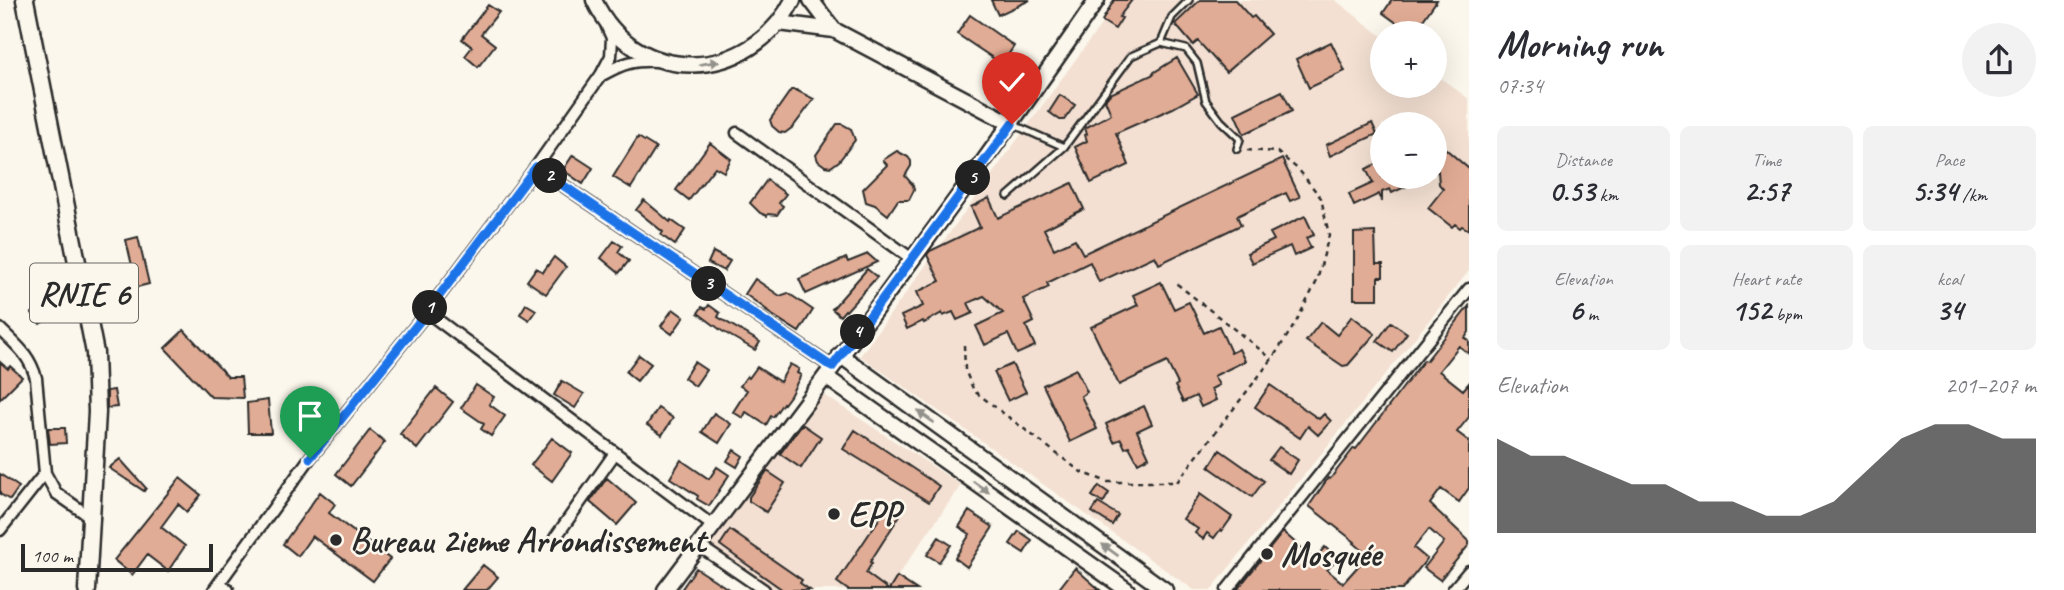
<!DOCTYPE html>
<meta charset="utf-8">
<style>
body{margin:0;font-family:Caveat,sans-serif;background:#f2f2f3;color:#2b2b33;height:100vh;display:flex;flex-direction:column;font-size:26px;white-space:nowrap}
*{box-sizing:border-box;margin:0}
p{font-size:23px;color:#7c7c81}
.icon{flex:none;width:38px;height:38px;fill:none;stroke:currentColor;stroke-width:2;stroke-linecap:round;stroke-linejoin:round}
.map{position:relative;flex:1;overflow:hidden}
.details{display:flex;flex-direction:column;background:#fff;width:595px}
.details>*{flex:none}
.buttons{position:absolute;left:1370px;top:21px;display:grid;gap:14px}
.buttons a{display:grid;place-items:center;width:77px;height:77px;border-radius:50%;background:#fff;box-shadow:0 7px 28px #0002;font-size:35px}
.scale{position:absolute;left:21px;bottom:18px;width:192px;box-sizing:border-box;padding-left:7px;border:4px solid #2b2b2b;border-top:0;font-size:19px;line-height:24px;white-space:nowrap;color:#2b2b2b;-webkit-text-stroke:5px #fbf7ec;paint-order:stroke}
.pin{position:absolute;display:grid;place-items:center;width:60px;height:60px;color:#fff;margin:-72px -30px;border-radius:50% 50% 50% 0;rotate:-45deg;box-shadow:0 0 7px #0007}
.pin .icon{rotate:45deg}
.km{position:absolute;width:35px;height:35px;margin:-18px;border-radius:50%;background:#222;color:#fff;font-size:19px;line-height:35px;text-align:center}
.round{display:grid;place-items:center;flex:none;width:74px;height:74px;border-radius:37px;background:#f2f2f3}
.summary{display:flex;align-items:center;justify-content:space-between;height:119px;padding:0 28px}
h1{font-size:38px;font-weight:600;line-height:52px}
.metrics{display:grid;grid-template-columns:repeat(3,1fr);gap:10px;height:119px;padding:7px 28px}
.metrics div{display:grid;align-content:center;border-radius:10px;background:#f2f2f3;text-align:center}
.metrics b{font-size:30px;font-weight:600}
.metrics small{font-size:19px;font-weight:400}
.metrics p{font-size:19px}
.chart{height:196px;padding:14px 28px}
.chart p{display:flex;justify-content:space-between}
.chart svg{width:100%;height:126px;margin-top:7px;fill:#2b2b2b;opacity:.7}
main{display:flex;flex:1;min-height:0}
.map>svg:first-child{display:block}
.built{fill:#f3e0d2;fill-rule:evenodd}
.building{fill:#e1ac95;stroke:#2b2b2b;stroke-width:2}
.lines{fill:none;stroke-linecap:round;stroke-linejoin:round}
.lane-casing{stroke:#2b2b2b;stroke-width:10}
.street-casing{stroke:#2b2b2b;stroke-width:15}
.secondary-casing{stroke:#2b2b2b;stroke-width:19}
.primary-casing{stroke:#2b2b2b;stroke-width:21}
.path{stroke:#2b2b2b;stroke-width:2.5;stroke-dasharray:5 5;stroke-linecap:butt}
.lane{stroke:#fbf7ec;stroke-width:5}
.street{stroke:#fbf7ec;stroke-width:10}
.secondary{stroke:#fbf7ec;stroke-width:14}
.primary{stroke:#fbf7ec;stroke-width:16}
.oneway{fill:#93918c}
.route-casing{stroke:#fff;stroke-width:14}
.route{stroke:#1a73e8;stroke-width:9}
.poi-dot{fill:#2b2b2b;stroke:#fbf7ec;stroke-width:2.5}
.labels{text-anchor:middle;stroke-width:5;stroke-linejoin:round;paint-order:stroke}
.shield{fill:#fbf7ec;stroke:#696865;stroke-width:2}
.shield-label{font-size:33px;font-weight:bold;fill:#2b2b2b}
.poi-label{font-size:35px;font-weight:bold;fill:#2b2b2b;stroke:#fbf7ec;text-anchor:start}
</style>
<main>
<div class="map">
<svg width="1469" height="590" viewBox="0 0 1469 590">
<rect width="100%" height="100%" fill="#fbf7ec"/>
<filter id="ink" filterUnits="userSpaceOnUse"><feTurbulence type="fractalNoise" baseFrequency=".0143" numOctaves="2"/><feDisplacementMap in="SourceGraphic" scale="14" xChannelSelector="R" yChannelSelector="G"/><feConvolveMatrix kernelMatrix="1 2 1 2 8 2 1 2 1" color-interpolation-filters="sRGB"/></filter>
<g filter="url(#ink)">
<path class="built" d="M1119,0H1335L1382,36V86H1435V74L1469,99V271L1211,590H1194L860,356ZM1382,124H1435V177H1382Z
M818,391L961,485L888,590H773L707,543Z"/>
<path class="building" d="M991,0H1030L998,15Z
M1114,0H1132L1119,17L1122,18L1115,29L1102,21Z
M1200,0H1235L1251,18L1254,16L1270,34L1226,72L1198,41L1193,45L1175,24Z
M1392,0H1437L1414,33H1395L1398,24L1383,13Z
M488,5L499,12L481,34L495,45L478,67L465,56L472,47L462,39Z
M970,15L1014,46L1002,64L957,34Z
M1331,42L1345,71L1309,88L1296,59Z
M1177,58L1198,94L1173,108L1116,133L1129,165L1091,183L1075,147L1087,141L1085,135L1087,134L1085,128L1111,114L1105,100L1110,94L1154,74L1153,73Z
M791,90H796L814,99L793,127L785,133L779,132L772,126L770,120Z
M1282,91L1292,111L1244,134L1235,114Z
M1060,95L1075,105L1064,120H1060L1049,112Z
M1372,123L1377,134L1330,156L1326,145Z
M837,124H842L851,129L855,140L839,161L831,167L825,166L818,161L816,155Z
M638,137L656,148L631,188L613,177Z
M710,143L731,159L724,172L715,167L689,200L676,190Z
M1440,144L1469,169V230L1462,226L1460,228L1455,224L1452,227L1428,208L1443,189L1439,184L1438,171L1435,172V149Z
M897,151L908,157L911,161V166L905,176L913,185L914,190L909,200H898L888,215L875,205L866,202L863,189L887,165L883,160Z
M573,155L593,168L583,184L563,170Z
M1282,159L1300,197L1290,201L1286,193L1237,216L1241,225L1159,264L1155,256L1099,282L1090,262L1047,283L1049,287L1023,299L1034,322L1026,326L1035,346L1017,354L1008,334L985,345L976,326L1003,313L984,296L968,303L973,313L957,320L953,312L943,316L942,313L924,323L923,321L907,329L901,316L923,306L917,292L940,281L927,255L930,251L980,227L971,207L989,198L998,218L1072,183L1084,209L1044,229L1054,249L1075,239L1083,254Z
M1382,161V177H1426L1392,193L1390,189L1382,192V202L1379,194L1354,206L1349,194L1373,183L1366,169Z
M767,180L786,194L779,203L783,206L777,215L768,214L767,216L760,213L750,203Z
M644,200L670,222L671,220L685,230L675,245L661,235L663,232L636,210Z
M1305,216L1314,235L1306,238L1311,248L1294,256L1290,246L1252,263L1247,253L1274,240L1270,233Z
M1375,232L1376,264H1383V277H1378V299H1354V233Z
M138,237L149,284L137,287L126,240Z
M614,241L622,246L618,252L629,261L619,273L601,258Z
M713,252L730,261L724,271L708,263Z
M868,254L877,262L806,294L799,279L846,258L848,262Z
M554,257L566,267L546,294L527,281L536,268L543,272Z
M867,269L877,277L846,311L845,310L840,316L832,309Z
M755,279L780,296L788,293L813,310L799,332L766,311L767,310L745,294Z
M1161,282L1174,309L1189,302L1204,333L1219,326L1231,353L1239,349L1245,361L1214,376L1219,385L1211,389L1216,400L1201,407L1196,396L1183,402L1175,386L1178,384L1167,362L1119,385L1091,327L1138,305L1133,295Z
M51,301L58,312L40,324L32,313Z
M526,304L536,310L529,320L520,314Z
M709,305L720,313L718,317L760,342L755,350L722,331L698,313L702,307L706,309Z
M1469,306V332L1465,338L1469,341V354L1459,346L1439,371L1463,390L1469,383V417L1457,432L1469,441V488L1459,502L1441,489L1430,504L1469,541V545L1440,580L1424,568L1444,542L1429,529L1414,548L1427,559L1402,590H1237L1283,532L1314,559L1325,547L1337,559L1327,570L1343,583L1368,555L1354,543L1355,542L1309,506L1328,478L1330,479L1354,448L1356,449L1424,360L1426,361Z
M673,309L684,317L672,334L661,326Z
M1352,316L1375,334L1348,365L1343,366L1306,341L1321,322L1337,335Z
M1391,322L1407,333L1393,352L1377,341Z
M184,330L228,377H241L243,398L211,397L165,348Z
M639,355L651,364L637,381L626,372Z
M0,362L8,369L10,366L22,377L0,399Z
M694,362L706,370L695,386L684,378Z
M790,364L799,369L797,373L801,375L790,396L784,404L783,403L773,417L771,416L766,425L746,412L743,418L733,412L747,390L740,386L747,376L749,378L757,367L780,382Z
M1012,364L1026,392L1008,401L994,372Z
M1076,369L1087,392L1081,396L1097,429L1070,442L1043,385Z
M562,381L584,394L575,408L554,395Z
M476,385L494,397L489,404L505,416L491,436L481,429L484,424L461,408Z
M1270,385L1319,419L1324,414L1331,421L1318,435L1308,426L1300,438L1255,407Z
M436,388L453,402L417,449L400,434Z
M114,390L117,407L107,408V391Z
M268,400L271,433H248L247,403Z
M1144,406L1152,424L1137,431L1149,457L1138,463L1129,446L1125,448L1121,439L1114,442L1106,424Z
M658,408L673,418L662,435L647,425Z
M714,413L731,424L719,443L702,432Z
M802,424L821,437L801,468L780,454Z
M48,428H65L66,443L50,444Z
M370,430L385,442L351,486L336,474Z
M855,430L939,486L929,502L843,449Z
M552,438L572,453L552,481L531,465Z
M1279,447L1298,460L1289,474L1269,460Z
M734,450L743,456L737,467L727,461Z
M1220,450L1264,481L1252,497L1209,467Z
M120,459L146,488L144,491L109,468Z
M681,460L709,479L717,467L729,475L709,506L697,499L698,496L670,478Z
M767,471L785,483L766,512L749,501V497Z
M0,474L19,487L10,500L0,494Z
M180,478L201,495L187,512L178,504L161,527L185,546L168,571L147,555L132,575L114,560Z
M607,478L636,503L617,525L590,502Z
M1099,486L1109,493L1103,503L1092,496Z
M320,492L335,504L329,513L390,559L373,581L312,536L298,556L283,544Z
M1200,494L1232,517L1222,531L1220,530L1214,538L1207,533L1203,539L1195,533L1198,529L1183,519Z
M1098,503L1118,515L1112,525L1092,512Z
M887,507L900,515L870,562L872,563L866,573L889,590L897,577L917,590H848L837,582Z
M969,511L993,527L967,567L955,558L970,534L959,527Z
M730,530L802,580L800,583L810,590H783L735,556L720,545Z
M1019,531L1032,540L1024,553L1010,544Z
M939,537L951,545L939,562L927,555Z
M483,565L498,577L487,590H462Z
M696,568L730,590H681Z
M1075,568L1100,590H1058Z"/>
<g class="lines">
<g class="lane-casing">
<path id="lane" d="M1161,43L1172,17L1189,0
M1012,124L1064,147
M1008,196L1064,147L1131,56L1161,43L1186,49L1197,63L1206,101L1221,121L1240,139L1237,149"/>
</g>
<g class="street-casing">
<path id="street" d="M602,75C623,63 633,60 657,61
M737,133L912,259
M536,167L832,367
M427,312L713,526
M0,329C17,346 29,354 36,378L45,473L56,493L92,518
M0,530L45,473
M555,538L615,453
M698,545L764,590
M220,583L228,590
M214,590L310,458L427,312L536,167L601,75L611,56L612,38L607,27
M1227,590L1469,289
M1453,590L1469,571"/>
</g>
<g class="secondary-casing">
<path id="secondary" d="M594,0C635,88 750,84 793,0
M811,0L834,30
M779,23L834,30L1012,124
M840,355L1165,590
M826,377L1127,590
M665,590C812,395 959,201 1097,0"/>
</g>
<g class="primary-casing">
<path id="primary" d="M25,0L95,353L97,412L87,590"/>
</g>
<path class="path" d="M1177,284L1272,359
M964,345L965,370L974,391L1081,472L1108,482H1177L1272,359L1295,324L1317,281L1329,235L1321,198L1299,170L1277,152L1245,150"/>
<use href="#lane" class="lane"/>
<use href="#street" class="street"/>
<use href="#secondary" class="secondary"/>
<use href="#primary" class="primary"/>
</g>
<defs><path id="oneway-solid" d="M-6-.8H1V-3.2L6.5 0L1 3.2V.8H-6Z" transform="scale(1.75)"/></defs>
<g class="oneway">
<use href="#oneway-solid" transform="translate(709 63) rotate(-9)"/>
<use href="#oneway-solid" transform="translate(926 417) rotate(-144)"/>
<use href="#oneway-solid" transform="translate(981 487) rotate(35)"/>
<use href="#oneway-solid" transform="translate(1110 550) rotate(-144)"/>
</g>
</g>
<g class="lines" filter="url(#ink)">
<g class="route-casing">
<path id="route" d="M310,458L427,312L536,167L832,367L1012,124"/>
</g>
<use href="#route" class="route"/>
</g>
<g class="poi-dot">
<circle cx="834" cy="514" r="7"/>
<circle cx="336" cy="540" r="7"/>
<circle cx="1267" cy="554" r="7"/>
</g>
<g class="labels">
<rect class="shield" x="30" y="263.5" width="108" height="59" rx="5"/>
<g class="shield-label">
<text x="84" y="305">RNIE 6</text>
</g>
<g class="poi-label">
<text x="848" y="526">EPP</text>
<text x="350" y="552">Bureau 2ieme Arrondissement</text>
<text x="1281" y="566">Mosquée</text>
</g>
</g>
</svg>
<div class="buttons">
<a>+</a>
<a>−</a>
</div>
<div class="scale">100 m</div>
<div class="pin" style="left:310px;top:458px;background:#1e9e55"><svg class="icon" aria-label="arrive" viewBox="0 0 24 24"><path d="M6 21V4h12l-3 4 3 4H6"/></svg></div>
<div class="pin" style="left:1012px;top:124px;background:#d93025"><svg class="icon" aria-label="check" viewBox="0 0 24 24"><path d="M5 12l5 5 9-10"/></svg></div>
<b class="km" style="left:430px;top:308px">1</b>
<b class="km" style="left:550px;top:176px">2</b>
<b class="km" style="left:709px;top:284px">3</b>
<b class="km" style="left:858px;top:332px">4</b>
<b class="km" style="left:973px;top:178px">5</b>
</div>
<section class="details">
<div class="summary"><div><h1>Morning run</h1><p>07:34</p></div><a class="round"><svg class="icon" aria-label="share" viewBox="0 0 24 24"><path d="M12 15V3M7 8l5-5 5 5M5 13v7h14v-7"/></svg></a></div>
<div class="metrics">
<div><p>Distance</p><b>0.53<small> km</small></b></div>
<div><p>Time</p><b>2:57</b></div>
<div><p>Pace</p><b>5:34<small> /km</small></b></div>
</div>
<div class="metrics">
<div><p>Elevation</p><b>6<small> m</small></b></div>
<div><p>Heart rate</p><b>152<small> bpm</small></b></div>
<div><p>kcal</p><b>34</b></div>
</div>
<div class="chart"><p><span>Elevation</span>201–207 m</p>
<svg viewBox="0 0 160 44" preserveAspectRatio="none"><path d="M0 44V11L10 17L20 17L30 22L40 27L50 27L60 33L70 33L80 38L90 38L100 33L110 22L120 11L130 6L140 6L150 11L160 11V44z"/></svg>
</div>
</section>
</main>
